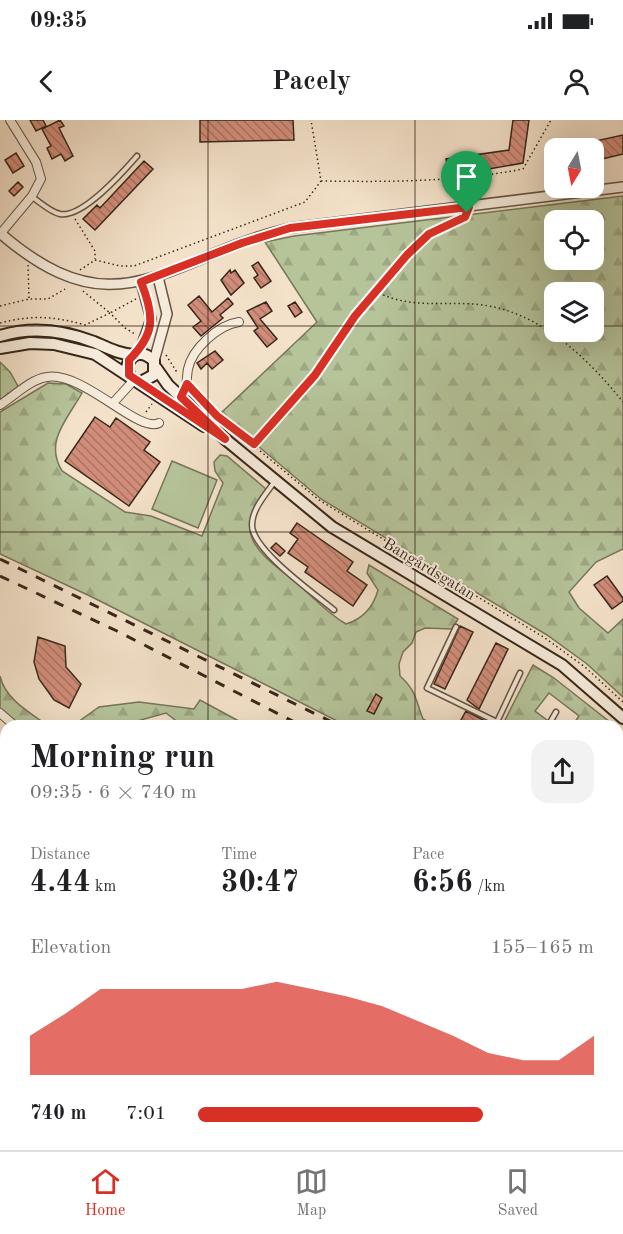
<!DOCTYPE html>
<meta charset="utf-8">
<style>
body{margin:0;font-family:"Old Standard TT",serif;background:#f2f2f2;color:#202124;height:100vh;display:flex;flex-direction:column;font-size:22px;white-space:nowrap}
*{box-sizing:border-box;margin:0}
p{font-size:20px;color:#757577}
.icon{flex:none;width:33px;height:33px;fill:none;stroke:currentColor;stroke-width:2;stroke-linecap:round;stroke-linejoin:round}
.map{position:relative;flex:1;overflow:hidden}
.panel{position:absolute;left:0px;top:600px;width:624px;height:430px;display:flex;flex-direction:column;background:#fff;border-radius:18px 18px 0 0;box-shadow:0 6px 24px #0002}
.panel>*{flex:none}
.needle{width:39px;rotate:190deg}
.fabs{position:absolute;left:544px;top:18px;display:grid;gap:12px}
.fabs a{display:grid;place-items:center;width:60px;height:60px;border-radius:12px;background:#fff;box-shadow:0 6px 24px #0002;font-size:30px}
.pin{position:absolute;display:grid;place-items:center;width:51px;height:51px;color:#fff;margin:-62px -26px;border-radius:50% 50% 50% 0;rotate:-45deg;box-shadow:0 0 6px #0007}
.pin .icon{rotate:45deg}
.round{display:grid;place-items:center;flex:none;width:63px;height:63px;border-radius:18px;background:#f2f2f2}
.headline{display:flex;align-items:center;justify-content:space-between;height:102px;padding:0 30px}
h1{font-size:33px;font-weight:800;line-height:45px}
.stats{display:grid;grid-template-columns:repeat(3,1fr);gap:9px;height:102px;padding:6px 30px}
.stats div{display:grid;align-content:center}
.stats b{font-size:30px;font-weight:800}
.stats small{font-size:16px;font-weight:400}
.stats p{font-size:16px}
.chart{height:168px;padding:12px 30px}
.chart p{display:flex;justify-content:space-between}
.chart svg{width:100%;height:108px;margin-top:6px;fill:#d93025;opacity:.7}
ul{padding:0 30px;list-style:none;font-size:20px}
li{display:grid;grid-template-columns:96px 72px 1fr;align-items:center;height:45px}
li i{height:15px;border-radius:8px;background:#d93025}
.status{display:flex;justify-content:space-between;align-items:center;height:42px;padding:0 30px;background:#fff;direction:ltr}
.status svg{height:16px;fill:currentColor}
header{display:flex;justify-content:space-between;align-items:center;height:78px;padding:0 30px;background:#fff;font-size:27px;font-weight:800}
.tabs{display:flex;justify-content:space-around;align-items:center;height:84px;border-top:2px solid #e0e0e0;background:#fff;font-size:16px;color:#757577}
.tabs a{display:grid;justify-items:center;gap:3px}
.tabs .selected{color:#d93025}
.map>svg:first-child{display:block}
.forest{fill:url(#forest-firs);stroke:#76765a;stroke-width:1.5;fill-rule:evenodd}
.pitch{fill:#b6c49a;stroke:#76765a;stroke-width:1.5}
.building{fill:url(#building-back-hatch);stroke:#37271a;stroke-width:1.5}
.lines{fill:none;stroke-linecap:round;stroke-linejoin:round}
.service-casing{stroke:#665646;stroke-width:7}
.minor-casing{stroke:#665646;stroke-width:10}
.tertiary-casing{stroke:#665646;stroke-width:12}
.secondary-casing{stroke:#37271a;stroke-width:14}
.path{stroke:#37271a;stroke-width:1.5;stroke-dasharray:1.5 3;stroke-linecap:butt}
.service{stroke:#f7ecdc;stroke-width:4}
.minor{stroke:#f7ecdc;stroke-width:8}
.tertiary{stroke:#f7ecdc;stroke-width:9}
.secondary{stroke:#f7ecdc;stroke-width:10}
.rail{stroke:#37271a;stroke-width:3;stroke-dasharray:10 10;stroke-linecap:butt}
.route-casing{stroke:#fff;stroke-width:12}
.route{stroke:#d93025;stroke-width:8}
.grid{fill:none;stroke:#37271a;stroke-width:1.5;stroke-opacity:0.55}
.labels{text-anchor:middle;stroke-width:4.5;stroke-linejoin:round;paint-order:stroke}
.street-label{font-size:16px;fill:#37271a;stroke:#f7ecdc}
</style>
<div class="status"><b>09:35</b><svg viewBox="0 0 49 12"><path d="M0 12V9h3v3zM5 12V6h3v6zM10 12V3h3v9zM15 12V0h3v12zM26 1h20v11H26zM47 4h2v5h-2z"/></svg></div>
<header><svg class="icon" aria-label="back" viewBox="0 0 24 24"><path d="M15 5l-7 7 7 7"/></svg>Pacely<svg class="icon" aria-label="person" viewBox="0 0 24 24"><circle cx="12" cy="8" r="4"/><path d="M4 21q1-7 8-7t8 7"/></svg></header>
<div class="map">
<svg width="623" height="1030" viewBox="0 0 623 1030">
<defs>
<pattern id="forest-firs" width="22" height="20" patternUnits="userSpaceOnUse" patternTransform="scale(1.5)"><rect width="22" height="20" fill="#b6c49a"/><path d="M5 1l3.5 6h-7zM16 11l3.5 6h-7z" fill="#9da884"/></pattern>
<pattern id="building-back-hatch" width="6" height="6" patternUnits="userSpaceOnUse" patternTransform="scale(1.5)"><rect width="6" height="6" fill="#d28d7a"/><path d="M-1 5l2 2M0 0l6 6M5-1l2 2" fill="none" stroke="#ab7363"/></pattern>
</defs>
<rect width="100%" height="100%" fill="#f3e1c9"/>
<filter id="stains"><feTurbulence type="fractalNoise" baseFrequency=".00333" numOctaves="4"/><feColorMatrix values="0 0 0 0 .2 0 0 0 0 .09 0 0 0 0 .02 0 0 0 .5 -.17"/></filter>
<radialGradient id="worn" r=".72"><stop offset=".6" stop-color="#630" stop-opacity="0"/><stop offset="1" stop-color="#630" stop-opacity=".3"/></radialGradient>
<path class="forest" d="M623,76V429L596,442L569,472L579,488L608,513L623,499V577L587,544L547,515L321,379L220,294L317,202L265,122L294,116ZM555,100H594V140H555ZM594,172V212H555V172Z
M0,242L10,252L19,268L0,281Z
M48,263L66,264L82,273C67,300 44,321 62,351L125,392L151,396L202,416L223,363L215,351L214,342L220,335L227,336L266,369C228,417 263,435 299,465C315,479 327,493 346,504C363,499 373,488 378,470L367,453L369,445L458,499L452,509L425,508L416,512L412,523L403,532L399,544L400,556C416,570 416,581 423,599L436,606H347L92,477L0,434V292Z
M533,545L554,558L615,606H572L579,596L549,573L535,591L555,606H502Z
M0,556C5,579 29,592 47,605L78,602L99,587L139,582L194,589L200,580L248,606H183L166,593L119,606H20L0,589Z
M332,1025H331H403L401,1030H335Z"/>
<path class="pitch" d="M172,341L217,360L198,408L152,389Z"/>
<path class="building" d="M30,0H43L46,6L36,11Z
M60,0L64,6L59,8L73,36L65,41L61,34L52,39L47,28L51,26L42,9Z
M200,0H293L294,20L200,22Z
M513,0H529L523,43L449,56L446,39L509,30Z
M623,15V34L594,41V28H577V25Z
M16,33L24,46L13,53L5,40Z
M144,41L153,49L95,110L83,99L97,85L100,88Z
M18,62L23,67L14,76L9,71Z
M258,142L271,161L261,168L254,158L258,155L252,146Z
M230,150L231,153L235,150L244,163L231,175L221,160Z
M199,176L212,192L228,178L233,184L220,195L223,198L201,216L193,207L201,201L188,185Z
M266,182L272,191L260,199L277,219L267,227L254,211L258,208L247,191Z
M295,182L302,192L295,197L288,186Z
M215,231L223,240L212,249L207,243L201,249L197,243Z
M95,297L110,307L116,298L150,322L144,330L160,342L129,386L65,341Z
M297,403L353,442L347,451L367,465L353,486L305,452L308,447L288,433L298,419L290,413Z
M276,423L285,431L280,436L271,428Z
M607,456L623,478V481L612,489L594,465Z
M460,506L473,512L445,569L434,564Z
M38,517L65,526L66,547L81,564L69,588L54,580L39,559L34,542Z
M496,523L508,529L479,589L467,580Z
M376,574L382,578L374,594L367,591Z
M466,591L491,604V606H473L461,600Z
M623,1012V1030H613L618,1024Z"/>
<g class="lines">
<g class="service-casing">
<path id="service" d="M32,77C40,82 50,92 60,94C83,98 123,52 137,36
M275,361C266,374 252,389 252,405C252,430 315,474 334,490
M456,507L427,568L497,602L495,606
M497,602L520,553
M548,606L556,592
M618,654L623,651
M618,683H623
M0,735L6,731"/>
</g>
<g class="minor-casing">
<path id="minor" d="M1,113L32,76L41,59L36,42L10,0
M181,277C188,268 186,260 188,249C192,229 218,205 239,202
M113,283L134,260
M0,285C14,276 31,259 47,257C83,251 139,314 159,303
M0,593L15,606
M0,820L6,814
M618,928L623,930
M0,949L6,956
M63,1024L68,1030
M0,1025L6,1018
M118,1030L122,1024"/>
</g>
<g class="tertiary-casing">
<path id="tertiary" d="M0,113C119,216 167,137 290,108L623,67
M139,233L151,199L141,162
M154,241L167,194L158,157"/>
</g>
<g class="secondary-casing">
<path id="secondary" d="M0,216C32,206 63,210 94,222C108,228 119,234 134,235
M0,228L30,223L54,224L95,234L204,306
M156,248L168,265L225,319L332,407L562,545L623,598
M129,255L127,247C131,232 143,230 154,241V255L141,262
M0,647L6,650
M305,1024L310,1030"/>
</g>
<path class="path" d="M321,61C391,62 455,62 523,49L551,0
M474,75L484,57
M75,99L95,131V139
M28,145L29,178
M80,150L95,140L120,146H134L305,82L321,61L311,0
M83,171L110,193L136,179
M379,173C410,188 440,182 473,184C536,188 586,236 623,282
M0,186L29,179H48L65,169
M0,203C31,195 54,196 85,205L110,193L125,208L135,214
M166,235L178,254
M193,271L217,295L319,380L545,518L585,547L623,582
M146,292L152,284
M255,323L315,255L355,196L407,135L429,114L465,97
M618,637L623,636
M0,666L6,669
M618,702L623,697
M618,707L623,710
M618,739L623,741
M328,1024L332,1030"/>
<use href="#service" class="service"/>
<use href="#minor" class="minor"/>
<use href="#tertiary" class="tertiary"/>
<use href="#secondary" class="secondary"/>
<path class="rail" d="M0,439L340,606
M0,456L117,511L302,606
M618,746L623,748
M618,767L623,770"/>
</g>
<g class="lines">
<g class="route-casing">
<path id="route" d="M469,87L465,97L429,114L407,135L355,196L315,255L254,324L217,296L187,264L181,277L225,319L129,255V240C155,214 155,197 141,162L242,123L290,108Z"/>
</g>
<use href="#route" class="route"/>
</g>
<path class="grid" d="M208,0V606M415,0V606M0,206H555M594,206H623M0,412H623M0,618H6M618,618H623M0,824H6M618,824H623M208,1024V1030M415,1024V1030"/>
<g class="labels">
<g class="street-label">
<text transform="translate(430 448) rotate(31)" y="6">Bangårdsgatan</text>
</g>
</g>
<rect width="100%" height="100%" filter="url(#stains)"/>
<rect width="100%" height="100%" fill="url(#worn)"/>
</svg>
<div class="fabs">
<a><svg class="needle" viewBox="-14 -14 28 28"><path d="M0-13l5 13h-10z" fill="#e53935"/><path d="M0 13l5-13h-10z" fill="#757577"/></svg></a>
<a><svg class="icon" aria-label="locate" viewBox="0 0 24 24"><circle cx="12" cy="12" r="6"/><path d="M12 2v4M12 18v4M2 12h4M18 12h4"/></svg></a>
<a><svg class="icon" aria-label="layers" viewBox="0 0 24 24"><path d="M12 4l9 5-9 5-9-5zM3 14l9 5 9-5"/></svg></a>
</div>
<div class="pin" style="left:467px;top:93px;background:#1e9e55"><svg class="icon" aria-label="arrive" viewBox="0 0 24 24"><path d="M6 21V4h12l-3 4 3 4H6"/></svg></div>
<section class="panel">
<div class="headline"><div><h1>Morning run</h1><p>09:35 · 6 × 740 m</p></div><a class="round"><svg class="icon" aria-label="share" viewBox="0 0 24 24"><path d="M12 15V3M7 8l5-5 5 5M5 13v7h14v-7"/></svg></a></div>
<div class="stats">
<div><p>Distance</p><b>4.44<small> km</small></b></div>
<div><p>Time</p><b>30:47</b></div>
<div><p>Pace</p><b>6:56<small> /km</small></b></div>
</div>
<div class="chart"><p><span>Elevation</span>155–165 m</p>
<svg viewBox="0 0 160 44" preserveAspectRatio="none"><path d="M0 44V28L10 19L20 9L30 9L40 9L50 9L60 9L70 6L80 9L90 12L100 16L110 22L120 28L130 35L140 38L150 38L160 28V44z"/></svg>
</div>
<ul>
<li><b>740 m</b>7:01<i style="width:72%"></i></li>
</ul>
</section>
</div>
<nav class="tabs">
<a class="selected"><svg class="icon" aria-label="home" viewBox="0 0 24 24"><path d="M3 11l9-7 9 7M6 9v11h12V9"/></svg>Home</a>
<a><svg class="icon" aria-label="map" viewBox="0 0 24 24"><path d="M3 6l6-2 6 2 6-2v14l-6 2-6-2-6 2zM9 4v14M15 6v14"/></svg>Map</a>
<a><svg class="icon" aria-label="saved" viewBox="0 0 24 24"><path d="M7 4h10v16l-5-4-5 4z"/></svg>Saved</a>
</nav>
